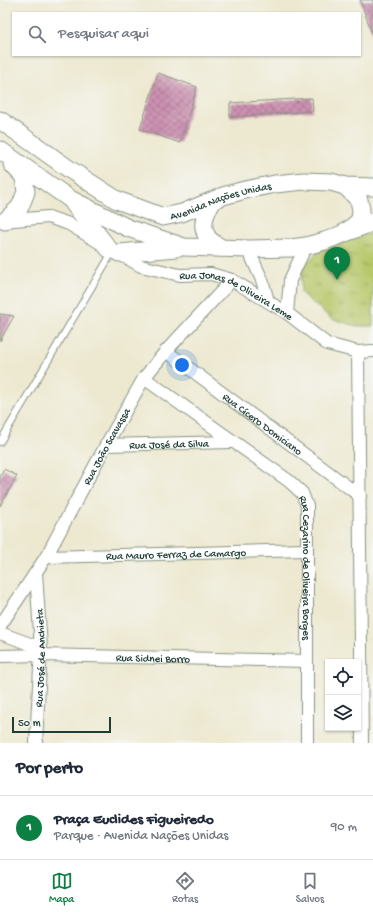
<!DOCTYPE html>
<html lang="pt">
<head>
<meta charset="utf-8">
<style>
  :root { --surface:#fff; --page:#f2f2f3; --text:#1f2937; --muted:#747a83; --line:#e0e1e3; --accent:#0b8043 }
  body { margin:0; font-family:"Gochi Hand",sans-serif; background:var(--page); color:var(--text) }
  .controls { position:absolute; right:12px; bottom:12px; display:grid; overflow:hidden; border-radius:0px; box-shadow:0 1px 3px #0004 }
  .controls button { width:36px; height:36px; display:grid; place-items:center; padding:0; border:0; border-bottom:1px solid var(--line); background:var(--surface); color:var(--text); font:20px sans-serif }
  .scale { position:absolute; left:12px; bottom:10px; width:99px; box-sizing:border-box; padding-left:4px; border:2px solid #1f3d34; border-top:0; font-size:11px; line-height:14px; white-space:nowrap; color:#1f3d34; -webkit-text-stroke:3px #f6f6f2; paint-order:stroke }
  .you { position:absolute; left:182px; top:365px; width:14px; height:14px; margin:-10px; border:3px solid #fff; border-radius:50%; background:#1a73e8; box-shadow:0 0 0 6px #1a73e833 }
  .badge { display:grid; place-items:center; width:26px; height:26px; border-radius:50%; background:var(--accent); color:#fff; font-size:13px; font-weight:700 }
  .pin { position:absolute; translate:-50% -33px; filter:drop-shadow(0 1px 2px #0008) }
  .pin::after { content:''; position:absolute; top:21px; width:14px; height:12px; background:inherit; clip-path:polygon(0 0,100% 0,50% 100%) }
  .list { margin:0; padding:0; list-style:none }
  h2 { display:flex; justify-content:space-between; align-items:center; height:52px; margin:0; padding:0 16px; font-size:17px }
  h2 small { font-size:13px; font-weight:400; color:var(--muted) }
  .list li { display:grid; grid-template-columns:26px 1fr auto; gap:12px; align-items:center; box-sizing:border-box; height:64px; padding:0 16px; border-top:1px solid var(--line) }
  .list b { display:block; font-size:15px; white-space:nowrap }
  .list p { margin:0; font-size:13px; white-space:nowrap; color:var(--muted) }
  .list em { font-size:13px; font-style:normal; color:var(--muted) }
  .icon { flex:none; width:22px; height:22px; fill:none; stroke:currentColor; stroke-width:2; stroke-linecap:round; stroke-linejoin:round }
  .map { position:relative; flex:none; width:373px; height:743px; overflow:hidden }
  .search { position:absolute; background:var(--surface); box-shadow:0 1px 3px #0004; left:12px; right:12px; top:12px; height:44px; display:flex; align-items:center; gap:10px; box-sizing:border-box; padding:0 14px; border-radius:0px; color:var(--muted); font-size:15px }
  .sheet { height:116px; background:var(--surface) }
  nav { display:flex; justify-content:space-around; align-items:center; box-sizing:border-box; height:56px; border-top:1px solid var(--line); background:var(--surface); font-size:11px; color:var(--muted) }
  nav a { display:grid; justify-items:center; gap:2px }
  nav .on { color:var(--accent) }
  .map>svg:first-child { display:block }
  .grass { fill:url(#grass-tufts); stroke:#6b8250 }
  .building { fill:url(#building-cross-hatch) }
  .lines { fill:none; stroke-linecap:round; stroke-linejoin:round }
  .service-casing { stroke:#869382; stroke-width:8 }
  .minor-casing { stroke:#869382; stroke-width:14 }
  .secondary-casing { stroke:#869382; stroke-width:19 }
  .service { stroke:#fff; stroke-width:6 }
  .minor { stroke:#fff; stroke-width:12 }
  .secondary { stroke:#fff; stroke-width:17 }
  .labels { text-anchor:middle; stroke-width:3; stroke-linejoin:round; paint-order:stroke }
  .street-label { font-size:11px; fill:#1f3d34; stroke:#f6f6f2 }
</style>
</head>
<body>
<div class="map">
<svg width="373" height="743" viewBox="0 0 373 743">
  <defs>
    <pattern id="grass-tufts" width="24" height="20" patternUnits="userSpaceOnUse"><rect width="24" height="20" fill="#b7c86b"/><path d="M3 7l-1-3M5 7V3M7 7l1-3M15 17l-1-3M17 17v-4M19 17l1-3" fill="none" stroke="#94a459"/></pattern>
    <pattern id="building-cross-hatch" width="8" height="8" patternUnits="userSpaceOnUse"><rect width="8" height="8" fill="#cc91b1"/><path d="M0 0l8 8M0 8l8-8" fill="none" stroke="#a57891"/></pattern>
  </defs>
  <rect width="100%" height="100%" fill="#f6f6f2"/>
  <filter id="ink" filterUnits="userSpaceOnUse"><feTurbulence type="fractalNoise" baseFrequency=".025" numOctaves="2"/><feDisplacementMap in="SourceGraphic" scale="8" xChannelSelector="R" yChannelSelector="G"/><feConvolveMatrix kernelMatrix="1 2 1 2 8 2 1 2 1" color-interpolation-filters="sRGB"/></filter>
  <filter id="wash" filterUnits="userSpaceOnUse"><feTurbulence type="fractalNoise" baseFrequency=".012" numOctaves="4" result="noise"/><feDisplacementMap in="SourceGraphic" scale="16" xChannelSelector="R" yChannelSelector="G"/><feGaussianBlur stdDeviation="0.9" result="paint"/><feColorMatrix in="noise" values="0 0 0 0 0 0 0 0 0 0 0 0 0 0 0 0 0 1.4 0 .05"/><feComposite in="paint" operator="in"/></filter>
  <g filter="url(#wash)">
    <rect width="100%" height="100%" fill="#ede9d1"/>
    <path class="grass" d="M 373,232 L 373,326 L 357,326 L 332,319 L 301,293 L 302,267 L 319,251 Z"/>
    <g id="blocks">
      <g class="building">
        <path d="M 360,0 L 373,0 L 373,33 L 372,33 Z"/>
        <path d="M 158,73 L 197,87 L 180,143 L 140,129 Z"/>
        <path d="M 312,98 L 313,111 L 230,117 L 230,103 Z"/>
        <path d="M 0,314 L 14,316 L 0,341 Z"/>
        <path d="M 4,469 L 17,476 L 0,506 L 0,477 Z"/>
      </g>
    </g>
  </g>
  <g filter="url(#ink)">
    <use href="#blocks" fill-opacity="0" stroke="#869382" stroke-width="1"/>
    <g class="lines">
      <defs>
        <path id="service" d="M 0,442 L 113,251"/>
        <g id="minor">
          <path d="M 3,221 L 48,217 L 69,224 L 102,244"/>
          <path d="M 248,249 L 262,280 L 268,301"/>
          <path id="s1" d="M 118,253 L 141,266 L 180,275 L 211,274 L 232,280 L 287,313 L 327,344 L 358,352 L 373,351"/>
          <path d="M 287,313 L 290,280 L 306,246"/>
          <path id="s2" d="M 166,351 L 360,496"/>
          <path d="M 358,352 L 362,743"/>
          <path id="s3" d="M 144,378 L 289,481 L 302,493 L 307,506 L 307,743"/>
          <path id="s4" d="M 106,445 L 232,442"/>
          <path id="s5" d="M 46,557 L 306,550"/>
          <path id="s6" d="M 0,626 L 46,557 L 106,445 L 144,378 L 166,351 L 232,280"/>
          <path d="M 0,633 L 41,648"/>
          <path id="s7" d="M 0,656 L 40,655 L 307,661"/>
          <path id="s8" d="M 36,743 L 41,648 L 36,573"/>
        </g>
        <g id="secondary">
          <path id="s9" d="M 0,120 L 69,169 L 117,200 L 163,217 L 182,213 L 223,196 L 245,190 L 275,184 L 304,181 L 331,182 L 345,186 L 373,187"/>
          <path d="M 0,150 L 70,199 L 128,228 L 184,247 L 248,249 L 291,248 L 306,246 L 325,241 L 373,222"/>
          <path d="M 345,186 L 359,200 L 361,210 L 360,220 L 349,230 L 346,231"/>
          <path d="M 213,201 C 206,212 199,225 208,238 C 211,242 217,245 221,248"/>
          <path d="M 73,203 L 109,249"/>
          <path d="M 5,221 L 20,207 L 26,192 L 24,177 L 12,164"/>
          <path d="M 119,253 L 176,248"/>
        </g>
      </defs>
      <use href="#service" class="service-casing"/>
      <use href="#minor" class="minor-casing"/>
      <use href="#secondary" class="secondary-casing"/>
      <use href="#service" class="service"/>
      <use href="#minor" class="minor"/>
      <use href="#secondary" class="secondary"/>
    </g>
  </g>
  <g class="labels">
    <g class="street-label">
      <text dy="4" stroke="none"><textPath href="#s9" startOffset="251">Avenida Nações Unidas</textPath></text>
      <text dy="4" stroke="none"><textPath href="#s1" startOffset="128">Rua Jonas de Oliveira Leme</textPath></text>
      <text dy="4" stroke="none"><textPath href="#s2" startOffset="121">Rua Cícero Domiciano</textPath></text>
      <text dy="4" stroke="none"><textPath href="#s4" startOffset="63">Rua José da Silva</textPath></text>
      <text dy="4" stroke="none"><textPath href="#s6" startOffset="209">Rua João Scavassa</textPath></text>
      <text dy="4" stroke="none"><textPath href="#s5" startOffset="130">Rua Mauro Ferraz de Camargo</textPath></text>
      <text dy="4" stroke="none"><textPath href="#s3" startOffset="271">Rua Cezarino de Oliveira Borges</textPath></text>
      <text dy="4" stroke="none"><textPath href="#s8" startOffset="85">Rua José de Anchieta</textPath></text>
      <text dy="4" stroke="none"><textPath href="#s7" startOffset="153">Rua Sidnei Borro</textPath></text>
    </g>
  </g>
</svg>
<div class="controls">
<button><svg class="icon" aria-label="locate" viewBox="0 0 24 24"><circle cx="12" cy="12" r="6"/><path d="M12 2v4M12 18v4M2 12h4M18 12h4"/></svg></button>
<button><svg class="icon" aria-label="layers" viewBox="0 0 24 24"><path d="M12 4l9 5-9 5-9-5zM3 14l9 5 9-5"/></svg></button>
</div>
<div class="scale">50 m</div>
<div class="you"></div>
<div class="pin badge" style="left:337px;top:280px">1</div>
<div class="search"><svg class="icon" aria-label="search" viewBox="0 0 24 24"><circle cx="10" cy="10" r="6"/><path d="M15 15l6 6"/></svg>Pesquisar aqui</div>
</div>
<section class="sheet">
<h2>Por perto<small></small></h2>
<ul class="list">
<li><span class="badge">1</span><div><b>Praça Euclides Figueiredo</b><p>Parque · Avenida Nações Unidas</p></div><em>90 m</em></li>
</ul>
</section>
<nav>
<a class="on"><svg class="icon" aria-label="map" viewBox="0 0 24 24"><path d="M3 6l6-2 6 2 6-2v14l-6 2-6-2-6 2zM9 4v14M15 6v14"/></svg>Mapa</a>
<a><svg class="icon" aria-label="directions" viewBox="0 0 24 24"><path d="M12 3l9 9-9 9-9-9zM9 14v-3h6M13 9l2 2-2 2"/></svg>Rotas</a>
<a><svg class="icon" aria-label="saved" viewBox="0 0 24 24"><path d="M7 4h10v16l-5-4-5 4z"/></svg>Salvos</a>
</nav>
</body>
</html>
